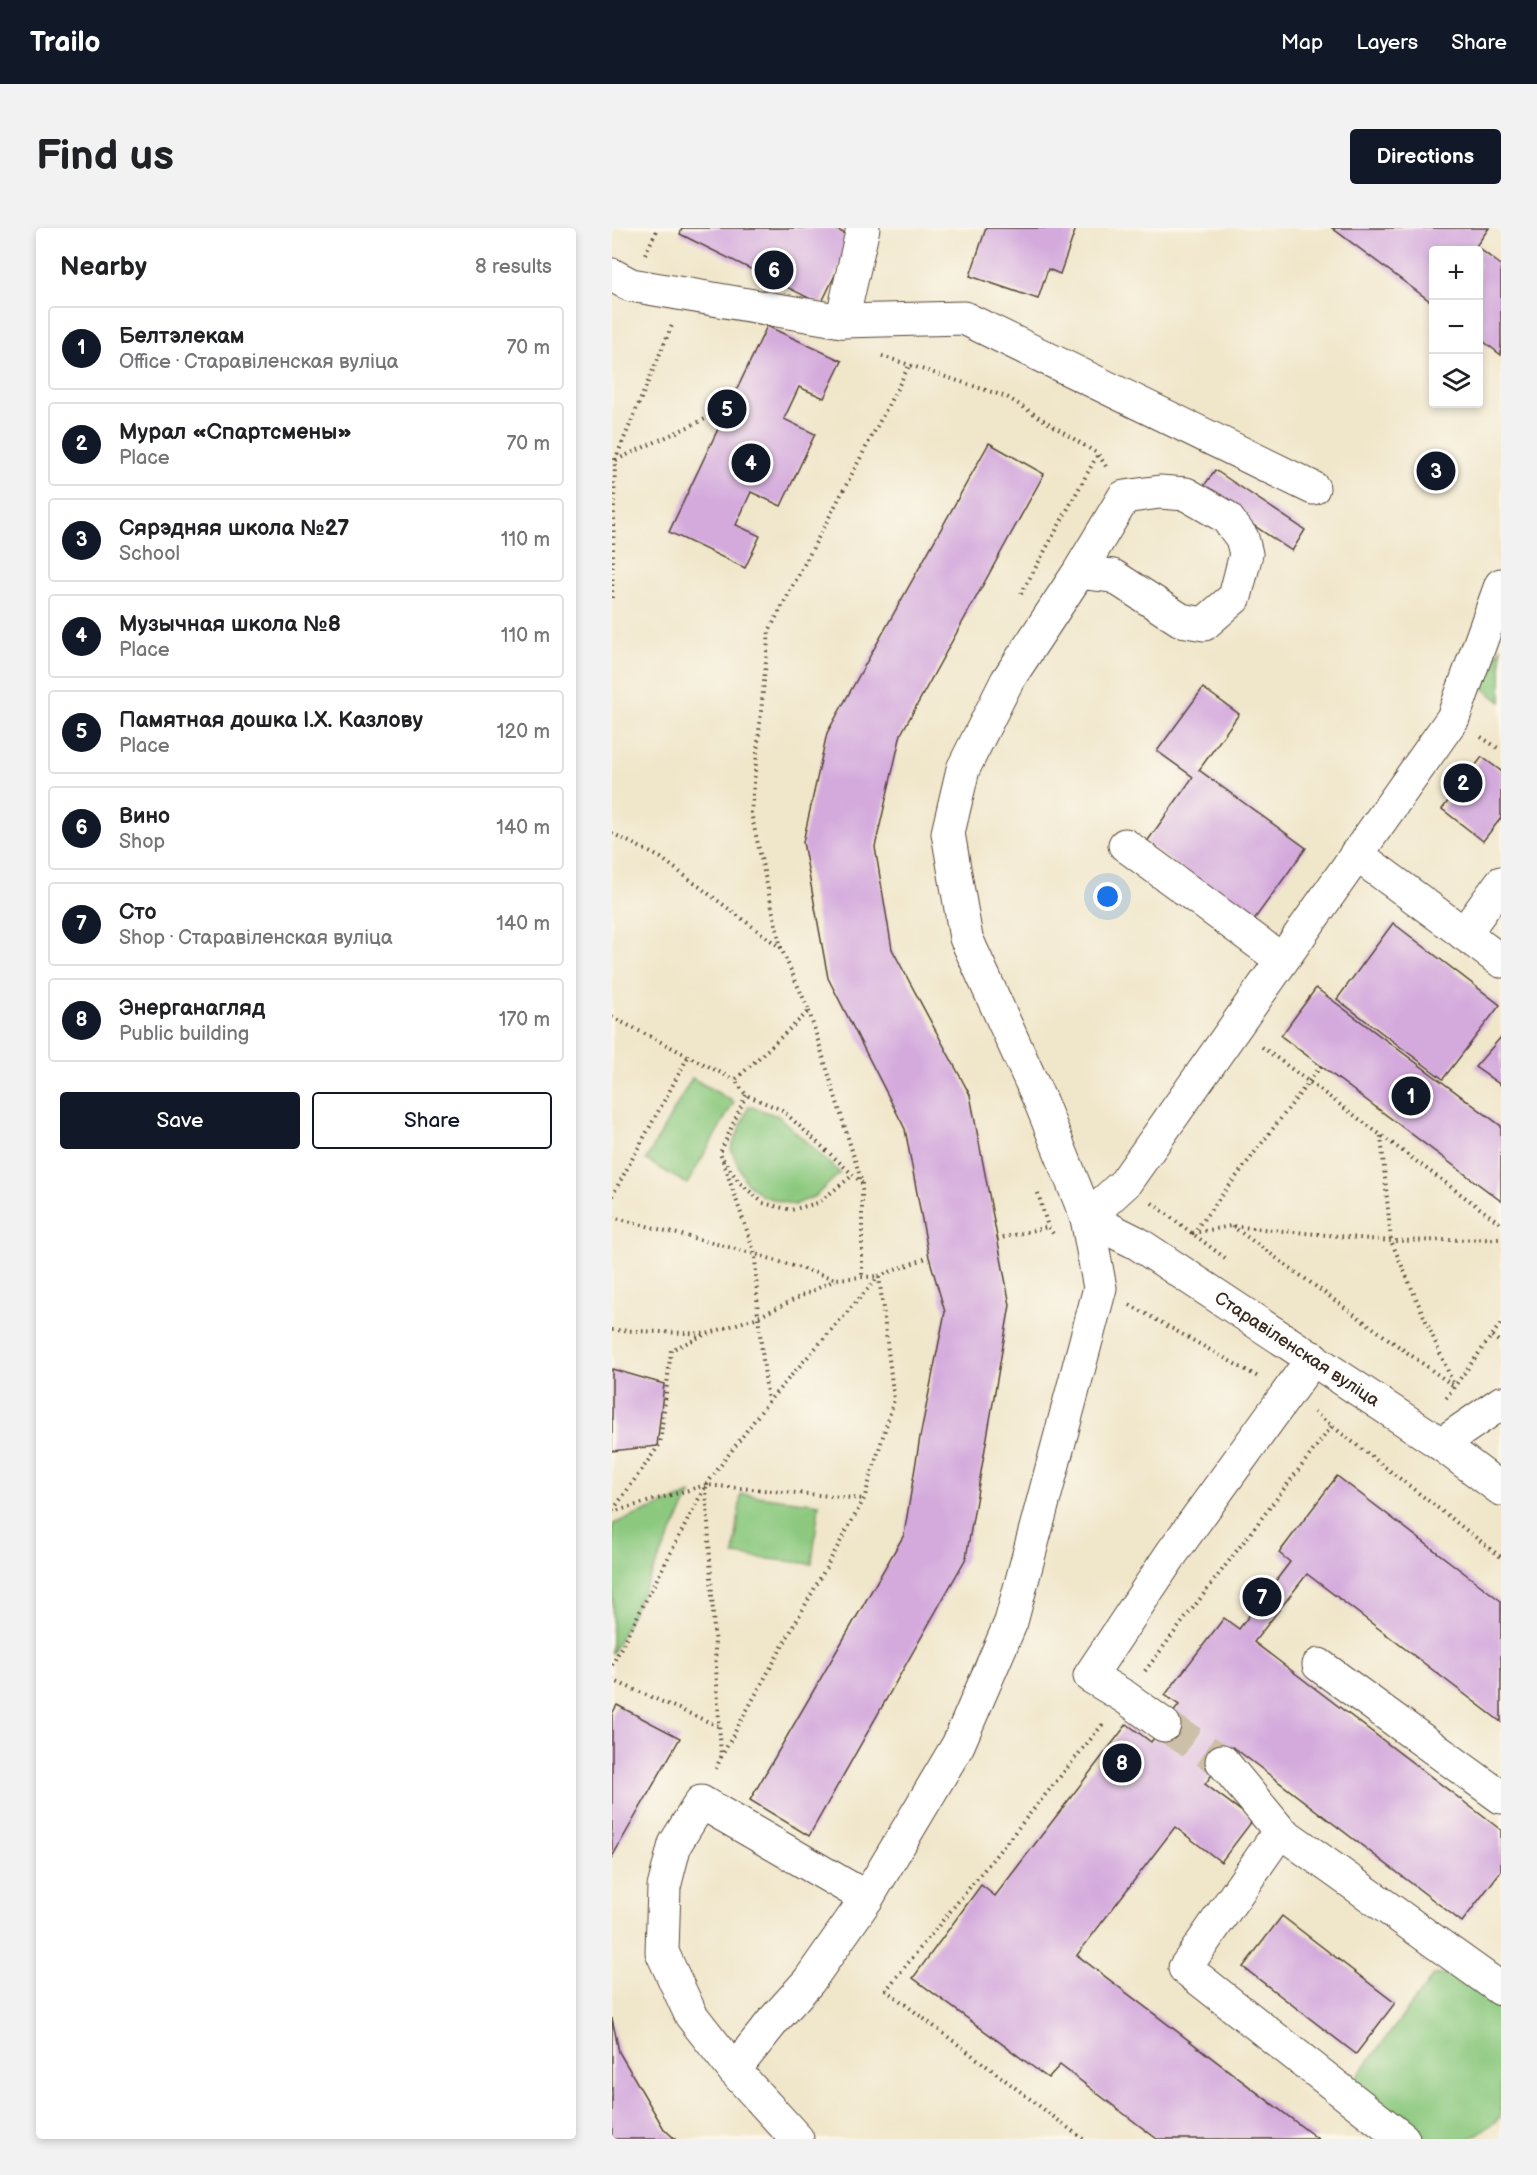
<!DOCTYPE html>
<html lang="en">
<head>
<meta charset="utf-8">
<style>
  :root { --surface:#fff; --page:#f2f2f2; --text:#202124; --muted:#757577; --line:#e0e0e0; --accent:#111827 }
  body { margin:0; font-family:"Balsamiq Sans",sans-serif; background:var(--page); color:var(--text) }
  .controls { position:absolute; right:18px; top:18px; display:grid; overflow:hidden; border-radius:6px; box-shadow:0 3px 9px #0003 }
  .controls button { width:54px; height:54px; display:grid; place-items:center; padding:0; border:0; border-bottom:2px solid var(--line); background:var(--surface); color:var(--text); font:30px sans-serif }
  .you { position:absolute; left:496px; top:669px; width:21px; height:21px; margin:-15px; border:4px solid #fff; border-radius:50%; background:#1a73e8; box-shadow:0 0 0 9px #1a73e833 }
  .badge { display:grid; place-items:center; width:39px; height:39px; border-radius:50%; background:var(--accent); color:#fff; font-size:20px; font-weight:700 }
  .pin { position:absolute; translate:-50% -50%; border:3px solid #fff; box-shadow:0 2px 6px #0006 }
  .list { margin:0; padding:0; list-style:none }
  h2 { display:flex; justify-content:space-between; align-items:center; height:78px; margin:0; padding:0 24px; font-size:26px }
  h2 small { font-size:20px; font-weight:400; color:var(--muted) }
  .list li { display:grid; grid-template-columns:39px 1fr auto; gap:18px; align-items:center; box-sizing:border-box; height:84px; margin:0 12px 12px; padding:0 12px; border:2px solid var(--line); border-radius:6px }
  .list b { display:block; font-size:22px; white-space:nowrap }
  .list p { margin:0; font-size:20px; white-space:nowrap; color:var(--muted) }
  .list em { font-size:20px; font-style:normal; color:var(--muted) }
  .actions { display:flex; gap:12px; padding:18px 24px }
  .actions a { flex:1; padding:14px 0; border:2px solid var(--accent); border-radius:6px; text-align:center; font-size:21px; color:var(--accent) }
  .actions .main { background:var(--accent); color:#fff }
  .icon { flex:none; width:33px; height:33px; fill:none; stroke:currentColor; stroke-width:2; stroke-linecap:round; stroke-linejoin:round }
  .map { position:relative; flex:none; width:889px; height:1911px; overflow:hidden; border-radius:6px }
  header { display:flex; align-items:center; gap:36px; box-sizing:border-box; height:84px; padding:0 30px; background:var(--accent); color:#fff }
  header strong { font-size:28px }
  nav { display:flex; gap:33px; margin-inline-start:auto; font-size:21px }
  .intro { display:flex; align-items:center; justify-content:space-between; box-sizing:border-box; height:144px; padding:0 36px }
  h1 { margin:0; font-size:42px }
  .button { padding:15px 27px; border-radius:6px; background:var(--accent); color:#fff; font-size:21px; font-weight:700 }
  main { display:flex; gap:36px; padding:0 36px }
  aside { flex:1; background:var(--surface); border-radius:6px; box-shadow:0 3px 9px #0003 }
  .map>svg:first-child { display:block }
  .green { fill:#8cc97f; stroke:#647a4e; stroke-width:1.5 }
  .building { fill:#d4aadd }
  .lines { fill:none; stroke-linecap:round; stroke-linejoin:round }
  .minor-tunnel { stroke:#ccc0a8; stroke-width:33; stroke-dasharray:33 16; stroke-linecap:butt }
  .minor-casing { stroke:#564638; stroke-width:35 }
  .path { stroke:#564638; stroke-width:4; stroke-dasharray:1.5 4.5; stroke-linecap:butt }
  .minor { stroke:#fff; stroke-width:33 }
  .labels { text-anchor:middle; stroke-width:4.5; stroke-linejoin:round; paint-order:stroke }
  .street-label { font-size:18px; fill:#3b2a1e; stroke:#fbf7ec }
</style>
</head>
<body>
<header>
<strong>Trailo</strong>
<nav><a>Map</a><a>Layers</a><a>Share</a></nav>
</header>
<div class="intro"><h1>Find us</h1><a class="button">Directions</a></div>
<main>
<aside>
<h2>Nearby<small>8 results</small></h2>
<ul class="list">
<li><span class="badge">1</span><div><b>Белтэлекам</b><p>Office · Старавіленская вуліца</p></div><em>70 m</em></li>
<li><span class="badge">2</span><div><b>Мурал «Спартсмены»</b><p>Place</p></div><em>70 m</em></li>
<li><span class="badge">3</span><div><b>Сярэдняя школа №27</b><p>School</p></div><em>110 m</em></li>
<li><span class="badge">4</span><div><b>Музычная школа №8</b><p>Place</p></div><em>110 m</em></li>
<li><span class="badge">5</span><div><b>Памятная дошка І.Х. Казлову</b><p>Place</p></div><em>120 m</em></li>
<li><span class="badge">6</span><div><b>Вино</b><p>Shop</p></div><em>140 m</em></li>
<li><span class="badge">7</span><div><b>Сто</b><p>Shop · Старавіленская вуліца</p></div><em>140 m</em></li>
<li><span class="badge">8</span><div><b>Энерганагляд</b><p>Public building</p></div><em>170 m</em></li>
</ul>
<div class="actions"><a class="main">Save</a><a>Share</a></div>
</aside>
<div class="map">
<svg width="889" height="1911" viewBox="0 0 889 1911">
  <rect width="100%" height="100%" fill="#fbf7ec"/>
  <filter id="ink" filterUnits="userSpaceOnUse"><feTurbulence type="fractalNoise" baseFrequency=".0167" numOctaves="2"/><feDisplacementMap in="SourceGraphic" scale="12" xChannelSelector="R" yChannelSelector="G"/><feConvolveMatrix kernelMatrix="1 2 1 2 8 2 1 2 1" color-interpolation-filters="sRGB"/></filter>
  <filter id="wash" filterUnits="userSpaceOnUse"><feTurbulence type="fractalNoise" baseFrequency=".008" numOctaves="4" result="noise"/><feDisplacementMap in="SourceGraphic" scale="24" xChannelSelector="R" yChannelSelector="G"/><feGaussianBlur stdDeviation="1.35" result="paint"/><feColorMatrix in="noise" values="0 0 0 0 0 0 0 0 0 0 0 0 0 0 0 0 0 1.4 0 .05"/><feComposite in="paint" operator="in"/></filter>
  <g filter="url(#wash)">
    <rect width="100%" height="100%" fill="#f0e6ca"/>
    <g class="green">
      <path d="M 889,420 L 889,474 L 863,454 Z"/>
      <path d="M 80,850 L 122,874 L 75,956 L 34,932 Z"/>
      <path d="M 137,878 L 166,888 L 228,945 L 203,968 L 182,977 L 150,968 L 133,953 L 119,921 Z"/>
      <path d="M 79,1266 L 0,1426 L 1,1296 Z"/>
      <path d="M 129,1266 L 207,1276 L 200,1336 L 122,1327 Z"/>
      <path d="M 848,1745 L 889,1775 L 889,1888 L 883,1894 L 858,1911 L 811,1911 L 740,1855 L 822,1747 Z"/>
    </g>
    <g id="blocks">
      <g class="building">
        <path d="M 70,0 L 222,0 L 241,10 L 209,76 L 68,6 Z"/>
        <path d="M 374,0 L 464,0 L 448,46 L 436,41 L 426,71 L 358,48 Z"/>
        <path d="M 720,0 L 877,0 L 864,18 L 889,37 L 889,127 L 867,110 L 867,22 L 822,22 L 822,76 Z"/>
        <path d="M 155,98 L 230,133 L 212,170 L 187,159 L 172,191 L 203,206 L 169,278 L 139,264 L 124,297 L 148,308 L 133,340 L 57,304 Z"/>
        <path d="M 377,215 L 432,246 L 289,506 L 263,619 L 280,721 L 358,867 L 398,1077 L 354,1330 L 197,1608 L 138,1572 L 292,1307 L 308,1209 L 333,1084 L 317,1029 L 293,901 L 216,750 L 191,614 L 215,505 Z"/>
        <path d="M 603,242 L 693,302 L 680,323 L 589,262 Z"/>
        <path d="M 591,460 L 627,486 L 587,542 L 694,620 L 641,693 L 534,615 L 581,549 L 545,523 Z"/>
        <path d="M 870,529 L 889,543 L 889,590 L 871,613 L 830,581 Z"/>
        <path d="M 781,695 L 888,777 L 831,851 L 725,771 Z"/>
        <path d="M 704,760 L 889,898 L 889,973 L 669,808 Z"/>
        <path d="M 889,809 L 889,857 L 863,839 Z"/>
        <path d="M 0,1141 L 52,1156 L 45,1218 L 0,1223 Z"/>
        <path d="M 725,1248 L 889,1373 L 889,1494 L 695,1346 L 642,1414 L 889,1602 L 889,1643 L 850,1694 L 621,1519 L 593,1556 L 641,1592 L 609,1634 L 563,1599 L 465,1727 L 706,1911 L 545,1911 L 448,1837 L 436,1850 L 301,1750 L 369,1657 L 383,1668 L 515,1496 L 539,1514 L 567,1477 L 553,1467 L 612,1390 L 627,1401 L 678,1334 L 667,1325 Z"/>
        <path d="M 5,1477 L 68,1510 L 0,1629 L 0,1486 Z"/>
        <path d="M 670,1688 L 783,1775 L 744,1826 L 631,1739 Z"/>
        <path d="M 0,1790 L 7,1824 L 52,1901 L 63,1911 L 0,1911 Z"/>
      </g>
    </g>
  </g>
  <g filter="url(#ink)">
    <use href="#blocks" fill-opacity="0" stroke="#564638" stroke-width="1.5"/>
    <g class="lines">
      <path class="minor-tunnel" d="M 552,1497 L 610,1533"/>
      <defs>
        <g id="minor">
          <path d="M 0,47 L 19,57 L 230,93 L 352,90 L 701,260"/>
          <path d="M 230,93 L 251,0"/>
          <path d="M 513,617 L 670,732"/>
          <path d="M 744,626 L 889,733"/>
          <path d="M 852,706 L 889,655"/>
          <path d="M 475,990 L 513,955 L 841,490 L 889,357"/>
          <path id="s1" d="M 475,990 L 525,1015 L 829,1216 L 889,1261"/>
          <path d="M 829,1216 L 889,1175"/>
          <path d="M 707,1437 L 889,1569"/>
          <path d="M 552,1497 L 513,1469 L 478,1448 L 560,1325 L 701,1130"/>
          <path d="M 610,1533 L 668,1603"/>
          <path d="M 122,1842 L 79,1787 L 50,1724 L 52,1659 L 63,1616 L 89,1574 L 255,1670"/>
          <path d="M 185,1911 L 122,1842 L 162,1792 L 197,1753 L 255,1670 L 346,1517 L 399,1394 L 488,1060 L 475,990 L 429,875 L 354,710 L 336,605 L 351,541 L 395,453 L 467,344 L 512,269 L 548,264 L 574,266 L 614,289 L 630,310 L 634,326 L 623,369 L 592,396 L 569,392 L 501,348 L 467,344"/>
          <path d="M 791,1911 L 573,1740 L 668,1603 L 889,1761"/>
        </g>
      </defs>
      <use href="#minor" class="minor-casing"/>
      <g class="path">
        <path d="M 33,26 L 46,0"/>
        <path d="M 270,128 L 395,169 L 486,226 L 495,240"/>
        <path d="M 4,232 L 115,181"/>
        <path d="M 409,366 L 486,226"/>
        <path d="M 0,370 L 3,232 L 60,97"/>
        <path d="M 869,509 L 889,522"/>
        <path d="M 0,605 L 49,630 L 169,720 L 197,783 L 123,852 L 134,867 L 170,882 L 250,955"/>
        <path d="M 169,720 L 139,585 L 157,403 L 298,136"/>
        <path d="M 197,783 L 250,955 L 250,1051"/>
        <path d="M 0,789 L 123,852"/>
        <path d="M 650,819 L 889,996"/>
        <path d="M 709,838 L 581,1005 L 619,998 L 779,1013 L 889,1011"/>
        <path d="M 134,867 L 108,925 L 143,1026 L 146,1089 L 156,1174"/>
        <path d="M 769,908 L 779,1013 L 842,1157"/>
        <path d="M 111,931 L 127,954 L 151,975 L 179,982 L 206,975 L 241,947"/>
        <path d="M 426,965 L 436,999 L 443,1008"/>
        <path d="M 0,968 L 76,829"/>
        <path d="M 540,975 L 613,1030"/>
        <path d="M 0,989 L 143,1026 L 223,1051 L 267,1048 L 282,1172 L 252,1271 L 109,1529"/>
        <path d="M 620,998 L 843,1159"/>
        <path d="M 385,1011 L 436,999"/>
        <path d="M 518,1077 L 648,1150"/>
        <path d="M 0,1102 L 95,1106 L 146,1089 L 223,1052"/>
        <path d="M 880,1108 L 889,1115"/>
        <path d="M 834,1170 L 889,1095"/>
        <path d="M 702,1184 L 889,1329"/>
        <path d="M 94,1259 L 109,1529 L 103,1543"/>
        <path d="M 1,1282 L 48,1216 L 59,1122 L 94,1106"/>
        <path d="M 0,1284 L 94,1257 L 252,1271"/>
        <path d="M 0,1437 L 94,1257 L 156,1174 L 267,1048 L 317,1029"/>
        <path d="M 533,1443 L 720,1198"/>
        <path d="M 0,1452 L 106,1498"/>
        <path d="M 471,1911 L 274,1762 L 491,1496"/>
      </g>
      <use href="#minor" class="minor"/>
    </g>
  </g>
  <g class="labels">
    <g class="street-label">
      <text dy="6" stroke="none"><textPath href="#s1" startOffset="248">Старавіленская вуліца</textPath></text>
    </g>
  </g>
</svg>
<div class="controls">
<button>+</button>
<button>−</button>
<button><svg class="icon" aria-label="layers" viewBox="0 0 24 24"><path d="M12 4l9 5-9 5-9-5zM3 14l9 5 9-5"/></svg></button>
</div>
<div class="you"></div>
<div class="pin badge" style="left:799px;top:868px">1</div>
<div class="pin badge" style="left:851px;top:555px">2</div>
<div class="pin badge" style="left:824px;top:243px">3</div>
<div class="pin badge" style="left:139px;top:235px">4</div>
<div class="pin badge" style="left:115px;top:181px">5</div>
<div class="pin badge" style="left:162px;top:42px">6</div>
<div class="pin badge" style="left:650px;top:1369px">7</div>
<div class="pin badge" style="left:510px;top:1535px">8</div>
</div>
</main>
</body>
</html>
